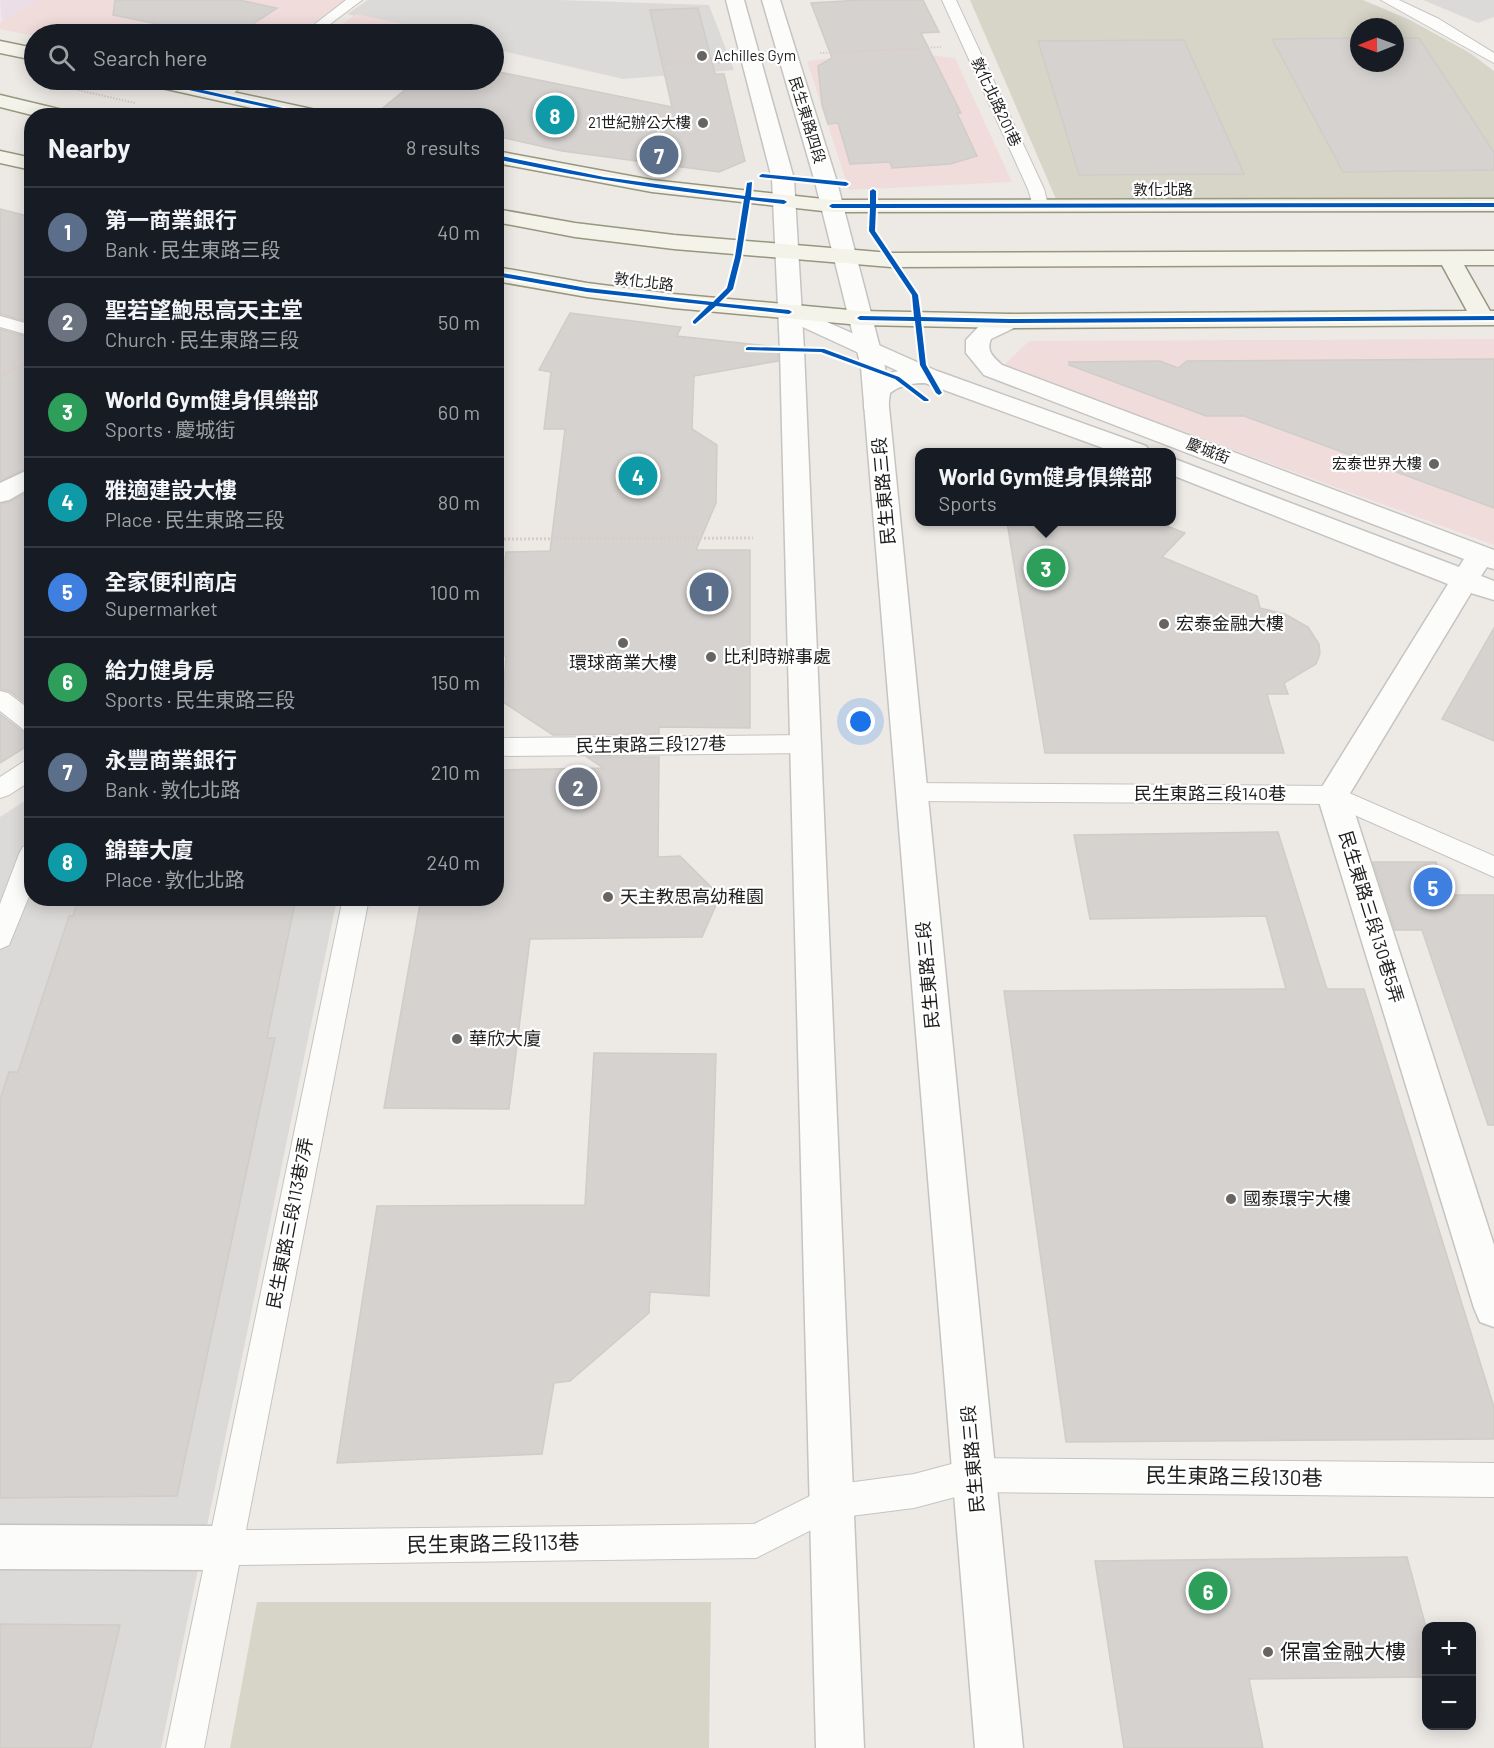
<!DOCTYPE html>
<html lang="en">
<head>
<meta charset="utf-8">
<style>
  :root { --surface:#171b24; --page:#242831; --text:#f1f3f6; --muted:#9ea1a6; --line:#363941; --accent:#b45309 }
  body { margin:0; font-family:Barlow,"Noto Sans TC",sans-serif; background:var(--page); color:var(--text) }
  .controls { position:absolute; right:18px; bottom:18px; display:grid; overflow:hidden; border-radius:12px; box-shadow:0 3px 15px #0003 }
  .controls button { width:54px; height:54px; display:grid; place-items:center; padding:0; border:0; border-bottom:2px solid var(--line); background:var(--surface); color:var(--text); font:30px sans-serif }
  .compass { position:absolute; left:1350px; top:18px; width:54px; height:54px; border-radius:50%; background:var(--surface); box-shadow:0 3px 15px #0003; rotate:269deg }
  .you { position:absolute; left:861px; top:722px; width:21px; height:21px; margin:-15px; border:4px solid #fff; border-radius:50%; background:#1a73e8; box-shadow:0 0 0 9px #1a73e833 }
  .badge { display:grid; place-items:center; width:39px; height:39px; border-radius:50%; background:var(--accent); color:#fff; font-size:20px; font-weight:700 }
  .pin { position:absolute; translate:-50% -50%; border:3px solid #fff; box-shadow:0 2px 6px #0006 }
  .popup { position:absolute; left:915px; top:448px; width:261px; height:78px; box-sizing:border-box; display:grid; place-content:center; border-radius:12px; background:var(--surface); filter:drop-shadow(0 2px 4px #0005); font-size:20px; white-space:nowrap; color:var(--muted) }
  .popup b { font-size:22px; color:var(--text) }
  .popup::after { content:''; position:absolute; left:50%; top:100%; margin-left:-12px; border:12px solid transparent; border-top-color:var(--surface) }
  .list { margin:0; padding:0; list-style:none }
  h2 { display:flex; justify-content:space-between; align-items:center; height:78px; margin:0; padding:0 24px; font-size:26px }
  h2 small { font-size:20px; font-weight:400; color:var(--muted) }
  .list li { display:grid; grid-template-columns:39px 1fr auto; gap:18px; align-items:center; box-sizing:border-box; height:90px; padding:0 24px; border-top:2px solid var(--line) }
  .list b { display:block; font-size:22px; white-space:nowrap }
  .list p { margin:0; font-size:20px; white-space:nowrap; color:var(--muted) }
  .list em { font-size:20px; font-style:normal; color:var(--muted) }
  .icon { flex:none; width:33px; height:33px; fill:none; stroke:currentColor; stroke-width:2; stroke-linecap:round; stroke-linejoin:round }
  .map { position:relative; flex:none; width:1494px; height:1748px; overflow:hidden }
  .search { position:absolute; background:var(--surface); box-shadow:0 3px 15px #0003; left:24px; top:24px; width:480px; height:66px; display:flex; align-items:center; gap:15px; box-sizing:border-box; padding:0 21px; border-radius:33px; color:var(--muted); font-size:22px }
  .panel { position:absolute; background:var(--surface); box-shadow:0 3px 15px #0003; left:24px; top:108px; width:480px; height:798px; border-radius:24px }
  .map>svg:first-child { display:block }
  .residential { fill:#dcdad8 }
  .commercial { fill:#f0dcdb }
  .industrial { fill:#ebdee7 }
  .construction { fill:#d7d5c7; fill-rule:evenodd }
  .building { fill:#d5d2cf; stroke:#d0ccc8; stroke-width:1.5 }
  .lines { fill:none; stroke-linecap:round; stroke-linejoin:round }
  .service-casing { stroke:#c5c4c2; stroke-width:2 }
  .minor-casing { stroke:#c5c4c2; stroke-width:3 }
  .tertiary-casing { stroke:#c5c4c2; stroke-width:3 }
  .secondary-casing { stroke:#97967e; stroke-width:3 }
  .path-far1 { stroke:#dbcbc9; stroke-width:2; stroke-dasharray:1.5 1.5; stroke-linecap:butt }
  .path { stroke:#dbcbc9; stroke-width:3; stroke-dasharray:2 2; stroke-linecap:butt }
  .service { fill:#fcfcfb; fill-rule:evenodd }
  .minor { fill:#fcfcfb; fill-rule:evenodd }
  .tertiary { fill:#fcfcfb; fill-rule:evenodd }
  .secondary { fill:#f4f3ea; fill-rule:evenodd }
  .cycleway-casing { stroke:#fff; stroke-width:4 }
  .cycleway { fill:#0057b8; fill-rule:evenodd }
  .poi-dot { fill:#666564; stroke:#fff; stroke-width:2 }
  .labels { text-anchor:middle; stroke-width:4.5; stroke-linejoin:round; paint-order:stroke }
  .far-poi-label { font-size:15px; fill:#1e1e1e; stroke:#fff; text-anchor:end }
  .far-street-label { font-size:15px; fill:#1e1e1e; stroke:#fff }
  .street-label { font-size:18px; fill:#1e1e1e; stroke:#fff }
  .poi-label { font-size:18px; fill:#1e1e1e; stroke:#fff; text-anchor:start }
  .near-street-label { font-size:21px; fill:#1e1e1e; stroke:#fff }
  .near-poi-label { font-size:21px; fill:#1e1e1e; stroke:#fff; text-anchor:start }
</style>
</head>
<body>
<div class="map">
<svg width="1494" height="1748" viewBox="0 0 1494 1748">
  <rect width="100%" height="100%" fill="#edeae6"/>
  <g class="residential">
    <path d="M 368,0 L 559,0 L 709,5 L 734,70 L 623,79 L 494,49 L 494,34 L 433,34 L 347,14 Z"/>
    <path d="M 1423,0 L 1494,0 L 1494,17 L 1478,23 Z"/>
    <path d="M 31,797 L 32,898 L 337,899 L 161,1748 L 0,1748 L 0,817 Z"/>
  </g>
  <g class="commercial">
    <path d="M 39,0 L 352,0 L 345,7 L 330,11 L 298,34 L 34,36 L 0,29 L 0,23 Z"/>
    <path d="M 356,14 L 451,34 L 329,34 Z"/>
    <path d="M 929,55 L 955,58 L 1012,182 L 849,190 L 807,61 L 838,57 Z"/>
    <path d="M 1494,339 L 1494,545 L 1003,366 L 1029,341 Z"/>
  </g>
  <path class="industrial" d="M 0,0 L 39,0 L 2,22 Z"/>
  <g class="construction">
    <path d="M 970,0 L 1363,0 L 1410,20 L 1470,53 L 1494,71 L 1494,198 L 1056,199 ZM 1359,27 L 1395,27 L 1395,63 L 1359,63 Z"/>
    <path d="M 257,1602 L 711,1602 L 709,1748 L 230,1748 Z"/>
  </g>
  <g class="building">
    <path d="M 115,0 L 239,0 L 277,8 L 238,34 L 206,34 L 113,15 Z"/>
    <path d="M 861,0 L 923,0 L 939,32 L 921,33 L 961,113 L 957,113 L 977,156 L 950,164 L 892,168 L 890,162 L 850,164 L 838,123 L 828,124 L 822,105 L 818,66 L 832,58 L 811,3 Z"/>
    <path d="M 698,8 L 715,74 L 724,74 L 745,161 L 719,172 L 562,151 L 496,136 L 496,116 L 373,116 L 417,80 L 494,80 L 494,71 L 672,107 L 650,10 Z"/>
    <path d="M 1359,38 L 1359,63 L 1395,63 L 1395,38 L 1419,38 L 1494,152 L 1494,170 L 1343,172 L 1272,39 Z"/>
    <path d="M 1184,40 L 1244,174 L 1079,175 L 1038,41 Z"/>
    <path d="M 0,209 L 32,217 L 32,323 L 0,314 Z"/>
    <path d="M 570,313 L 681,327 L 677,336 L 778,347 L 778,361 L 694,376 L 692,429 L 717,445 L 716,503 L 696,550 L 750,550 L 750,728 L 659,727 L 659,734 L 553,735 L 503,702 L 506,657 L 496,649 L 496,637 L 506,552 L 550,551 L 565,429 L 544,429 L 551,372 L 539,370 Z"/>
    <path d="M 0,329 L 32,338 L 32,466 L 0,481 Z"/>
    <path d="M 1494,359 L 1494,508 L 1244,416 L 1206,416 L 1069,365 L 1069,362 L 1160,361 L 1178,368 L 1187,361 Z"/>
    <path d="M 32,490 L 32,708 L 9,691 L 0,689 L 0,504 L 10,502 Z"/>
    <path d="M 1007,522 L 1157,522 L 1185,533 L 1162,557 L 1257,596 L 1260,608 L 1285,614 L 1308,627 L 1319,644 L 1320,654 L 1316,664 L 1284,683 L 1288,694 L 1267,694 L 1284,753 L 1045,753 Z"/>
    <path d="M 1494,628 L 1494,741 L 1442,719 Z"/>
    <path d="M 0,714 L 23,732 L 32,734 L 32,743 L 0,763 Z"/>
    <path d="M 587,757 L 659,757 L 658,857 L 680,856 L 720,896 L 702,937 L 530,939 L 509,1109 L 384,1108 L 421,898 L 496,898 L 496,770 L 603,768 Z"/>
    <path d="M 1278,832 L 1327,989 L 1364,989 L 1494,1407 L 1494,1439 L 1066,1442 L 1004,991 L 1286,989 L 1266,916 L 1090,919 L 1074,835 Z"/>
    <path d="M 1373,862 L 1436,862 L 1447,895 L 1494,895 L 1494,1125 L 1488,1125 L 1422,930 L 1395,930 Z"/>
    <path d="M 78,898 L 296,898 L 267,1038 L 275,1038 L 177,1496 L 0,1498 L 0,1099 L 9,1072 L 18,1072 L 69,916 L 73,916 Z"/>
    <path d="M 594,1053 L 716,1054 L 709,1296 L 650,1292 L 649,1313 L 570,1381 L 554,1383 L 542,1454 L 337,1463 L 377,1206 L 585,1205 Z"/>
    <path d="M 1407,1557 L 1426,1627 L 1426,1677 L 1249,1679 L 1263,1748 L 1124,1748 L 1095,1561 Z"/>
    <path d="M 0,1624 L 120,1625 L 91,1748 L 0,1748 Z"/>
  </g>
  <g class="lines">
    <defs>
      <g id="service">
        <path d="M 346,0 L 362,0 L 317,34 L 302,34 Z"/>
        <path d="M 942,0 L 956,0 L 1044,189 L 1048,205 L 1046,209 L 1034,209 L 1028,189 Z"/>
        <path d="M 1381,0 L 1399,0 L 1439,19 L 1494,53 L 1494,63 Z"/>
        <path d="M 235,80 L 251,80 L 228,97 L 218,97 L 215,94 Z"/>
        <path d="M 0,316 L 32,325 L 32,336 L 0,327 Z"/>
        <path d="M 0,691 L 8,693 L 32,711 L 32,732 L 24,730 L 0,711 Z"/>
        <path d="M 805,735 L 813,738 L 817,744 L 813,750 L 805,753 L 496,756 L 496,738 Z"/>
        <path d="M 32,759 L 32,780 L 9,795 L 0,798 L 0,777 L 23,762 Z"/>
        <path d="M 911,783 L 1333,786 L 1494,856 L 1494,877 L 1330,804 L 911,801 L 902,798 L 899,792 L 902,786 Z"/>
        <path d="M 32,844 L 32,889 L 9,945 L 0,949 L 0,904 L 19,854 L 23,847 Z"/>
        <path d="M 343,898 L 369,898 L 246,1530 L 754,1524 L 832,1485 L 914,1474 L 974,1458 L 1494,1463 L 1494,1497 L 974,1492 L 914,1508 L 835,1518 L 756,1558 L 239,1565 L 204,1748 L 166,1748 Z"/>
      </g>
      <g id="minor">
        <path d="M 789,305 L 937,371 L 1146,446 L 1150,452 L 1114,452 L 925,383 C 911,383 901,385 890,393 L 888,408 L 885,413 L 876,415 L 867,413 L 864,408 C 866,383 873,377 898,371 L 781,317 L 777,312 L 781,307 Z"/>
        <path d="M 1010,314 L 1018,316 L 1022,321 L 1018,326 L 991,339 C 986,351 993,357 1002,365 L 1494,550 L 1494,569 L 1487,567 L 1481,576 L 1494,581 L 1494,600 L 1471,593 L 1349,795 L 1494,1245 L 1494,1327 L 1480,1322 L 1474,1308 L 1317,795 L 1448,584 L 1172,475 L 1172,458 L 1459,567 L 1464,559 L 984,375 L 966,353 L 966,340 L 981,324 Z"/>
        <path d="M 32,468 L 32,487 L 9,500 L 0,502 L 0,483 Z"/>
        <path d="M 0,1525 L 224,1526 L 240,1532 L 246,1548 L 240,1564 L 224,1570 L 0,1569 Z"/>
      </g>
      <g id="tertiary">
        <path d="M 726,0 L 744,0 L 794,179 L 804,350 L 864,1748 L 816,1748 L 780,350 L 772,179 Z"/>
        <path d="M 762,0 L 780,0 L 837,182 L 885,367 L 1023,1748 L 975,1748 L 861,367 L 815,182 Z"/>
      </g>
      <g id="secondary">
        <path d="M 0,41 L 34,48 L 34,60 L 0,53 Z"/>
        <path d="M 143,80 L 177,80 L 316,110 L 323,112 L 326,116 L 287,116 L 153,86 L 146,84 Z"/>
        <path d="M 0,95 L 71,112 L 74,116 L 36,116 L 0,107 Z"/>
        <path d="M 0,151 L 32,158 L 32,170 L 0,163 Z"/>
        <path d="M 496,151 L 652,180 L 832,200 L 1494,199 L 1494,211 L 832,212 L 652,192 L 496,163 Z"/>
        <path d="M 496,209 L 575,223 L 674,235 L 891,253 L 1494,251 L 1494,265 L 1464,265 L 1490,311 L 1494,311 L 1494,325 L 1010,328 L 860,325 L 673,308 L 587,297 L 496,281 L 496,267 L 587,283 L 673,294 L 860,311 L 1010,314 L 1467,311 L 1442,265 L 891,267 L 674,249 L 575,237 L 496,222 Z"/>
      </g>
    </defs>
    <use href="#service" class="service-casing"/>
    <use href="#minor" class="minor-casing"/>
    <use href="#tertiary" class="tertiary-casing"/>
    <use href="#secondary" class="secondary-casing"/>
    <g class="path-far1">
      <path d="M 820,53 L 941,47"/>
      <path d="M 661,64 L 720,63"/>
      <path d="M 78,90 L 135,103"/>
    </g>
    <g class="path">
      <path d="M 0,376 L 32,360"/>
      <path d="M 496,539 L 753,538"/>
    </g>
    <use href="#service" class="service"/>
    <use href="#minor" class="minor"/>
    <use href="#tertiary" class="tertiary"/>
    <use href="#secondary" class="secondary"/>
    <defs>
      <g id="cycleway">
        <path d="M 151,80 L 158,80 L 318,116 L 306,116 L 153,82 Z"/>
        <path d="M 496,155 L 604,177 L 745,196 L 747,183 L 752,182 L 751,197 L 784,200 L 787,202 L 784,204 L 750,200 L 741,257 L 733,289 L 719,303 L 789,310 L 792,312 L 789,314 L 716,306 L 695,324 L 693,323 L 693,321 L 709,305 L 587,292 L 496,276 L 496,272 L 587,288 L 713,302 L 727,288 L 735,257 L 744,199 C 661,190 579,177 496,159 Z"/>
        <path d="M 762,174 L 846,182 L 849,184 L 846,186 L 760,177 L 759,176 Z"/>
        <path d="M 873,189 L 876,191 L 876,204 L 1494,203 L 1494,207 L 876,208 L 875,231 L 918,295 L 921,317 L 1010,319 L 1494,316 L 1494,320 L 1010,323 L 921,321 L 926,365 L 942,393 L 939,395 L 936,393 L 920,365 L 915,321 L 860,320 L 857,318 L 860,316 L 914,317 L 912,295 L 869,231 L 870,208 L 832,208 L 829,206 L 832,204 L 870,204 L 870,191 Z"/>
        <path d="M 748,347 L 824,349 L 899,377 L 929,400 L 928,401 L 924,401 L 895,379 L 821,352 L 746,350 L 746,348 Z"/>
      </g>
    </defs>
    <use href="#cycleway" class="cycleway-casing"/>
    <use href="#cycleway" class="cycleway"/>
  </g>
  <g class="poi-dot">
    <circle cx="702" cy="56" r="6"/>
    <circle cx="703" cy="123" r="6"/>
    <circle cx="1434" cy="464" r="6"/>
    <circle cx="1164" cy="624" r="6"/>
    <circle cx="623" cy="643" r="6"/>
    <circle cx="711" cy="657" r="6"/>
    <circle cx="608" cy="897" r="6"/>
    <circle cx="457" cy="1039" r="6"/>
    <circle cx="1231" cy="1199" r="6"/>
    <circle cx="1268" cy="1652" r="6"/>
  </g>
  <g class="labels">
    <g class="far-poi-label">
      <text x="714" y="61" text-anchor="start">Achilles Gym</text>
      <text x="691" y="128">21世紀辦公大樓</text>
      <text x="1422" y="469">宏泰世界大樓</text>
    </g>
    <g class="far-street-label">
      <text transform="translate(996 102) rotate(65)" y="5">敦化北路201巷</text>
      <text transform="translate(807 120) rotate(73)" y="5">民生東路四段</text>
      <text x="1163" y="195">敦化北路</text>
      <text transform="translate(644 282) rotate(7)" y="5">敦化北路</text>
      <text transform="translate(1208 451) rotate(21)" y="5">慶城街</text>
    </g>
    <g class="street-label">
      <text transform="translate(884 491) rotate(-95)" y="6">民生東路三段</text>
      <text transform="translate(651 745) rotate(-1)" y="6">民生東路三段127巷</text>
      <text x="1210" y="800">民生東路三段140巷</text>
      <text transform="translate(1371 917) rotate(73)" y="6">民生東路三段130巷5弄</text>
      <text transform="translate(928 975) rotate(-95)" y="6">民生東路三段</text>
      <text transform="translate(290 1223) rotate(-79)" y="6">民生東路三段113巷7弄</text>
      <text transform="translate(973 1459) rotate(-95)" y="6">民生東路三段</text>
    </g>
    <g class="poi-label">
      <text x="1176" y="630">宏泰金融大樓</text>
      <text x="723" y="663">比利時辦事處</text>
      <text x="623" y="669" text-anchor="middle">環球商業大樓</text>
      <text x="620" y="903">天主教思高幼稚園</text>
      <text x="469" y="1045">華欣大廈</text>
      <text x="1243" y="1205">國泰環宇大樓</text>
    </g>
    <g class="near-street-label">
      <text transform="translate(1234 1477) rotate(1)" y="7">民生東路三段130巷</text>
      <text transform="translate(493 1544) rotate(-1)" y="7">民生東路三段113巷</text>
    </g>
    <g class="near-poi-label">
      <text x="1280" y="1659">保富金融大樓</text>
    </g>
  </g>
</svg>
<div class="controls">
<button>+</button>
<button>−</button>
</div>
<svg class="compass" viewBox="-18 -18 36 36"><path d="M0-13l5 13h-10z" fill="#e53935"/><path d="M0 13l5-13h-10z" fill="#9ea1a6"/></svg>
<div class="you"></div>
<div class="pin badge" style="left:709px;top:592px;background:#5c6f8a">1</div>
<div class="pin badge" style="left:578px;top:787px;background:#6b7280">2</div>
<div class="pin badge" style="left:1046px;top:568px;background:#2e9e5b">3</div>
<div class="popup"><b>World Gym健身俱樂部</b>Sports</div>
<div class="pin badge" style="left:638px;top:476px;background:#0f9aa8">4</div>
<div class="pin badge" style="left:1433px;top:887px;background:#3f7fe0">5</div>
<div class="pin badge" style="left:1208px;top:1591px;background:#2e9e5b">6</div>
<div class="pin badge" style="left:659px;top:155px;background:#5c6f8a">7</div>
<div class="pin badge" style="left:555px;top:115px;background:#0f9aa8">8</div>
<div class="search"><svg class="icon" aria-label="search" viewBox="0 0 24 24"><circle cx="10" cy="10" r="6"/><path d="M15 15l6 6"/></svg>Search here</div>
<section class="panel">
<h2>Nearby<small>8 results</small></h2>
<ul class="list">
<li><span class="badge" style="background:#5c6f8a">1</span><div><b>第一商業銀行</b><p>Bank · 民生東路三段</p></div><em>40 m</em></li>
<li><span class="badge" style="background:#6b7280">2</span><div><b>聖若望鮑思高天主堂</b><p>Church · 民生東路三段</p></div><em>50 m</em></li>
<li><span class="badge" style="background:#2e9e5b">3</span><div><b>World Gym健身俱樂部</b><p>Sports · 慶城街</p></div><em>60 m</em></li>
<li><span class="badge" style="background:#0f9aa8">4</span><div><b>雅適建設大樓</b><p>Place · 民生東路三段</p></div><em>80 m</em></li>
<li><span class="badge" style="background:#3f7fe0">5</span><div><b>全家便利商店</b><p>Supermarket</p></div><em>100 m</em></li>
<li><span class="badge" style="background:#2e9e5b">6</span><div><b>給力健身房</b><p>Sports · 民生東路三段</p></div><em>150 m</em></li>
<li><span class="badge" style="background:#5c6f8a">7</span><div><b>永豐商業銀行</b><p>Bank · 敦化北路</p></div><em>210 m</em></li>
<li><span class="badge" style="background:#0f9aa8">8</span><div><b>錦華大廈</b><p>Place · 敦化北路</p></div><em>240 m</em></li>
</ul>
</section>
</div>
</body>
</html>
